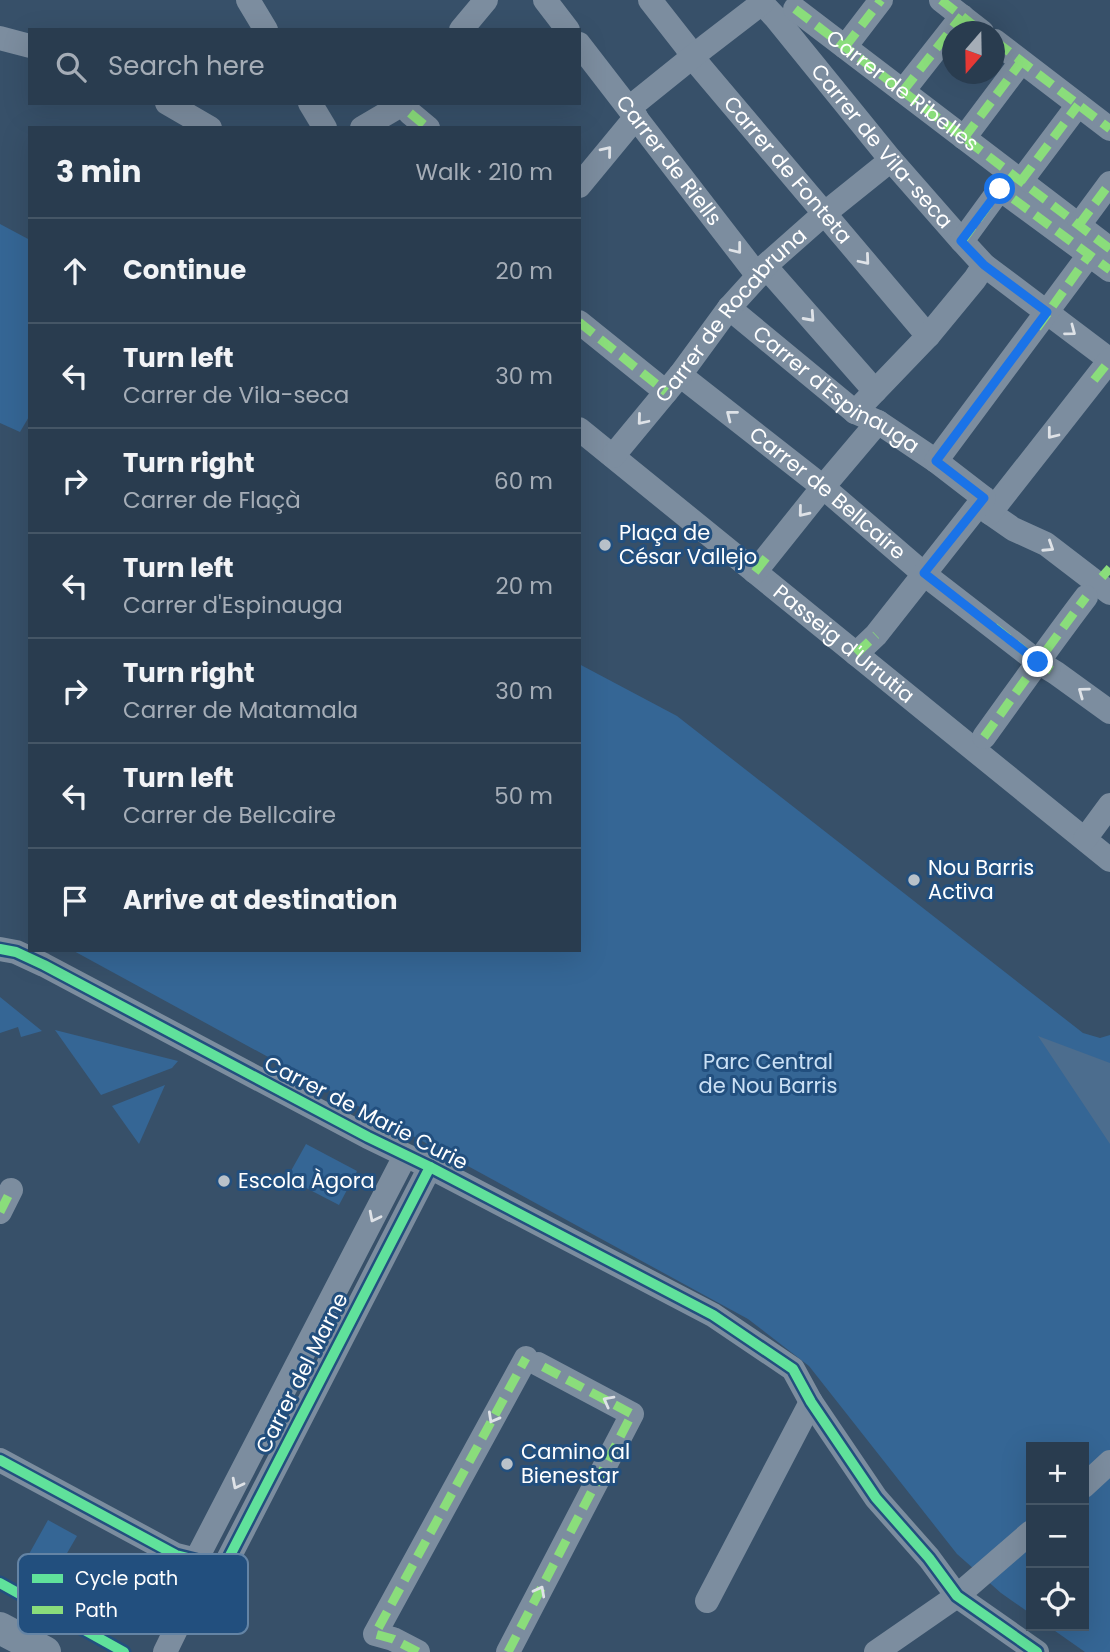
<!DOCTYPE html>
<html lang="en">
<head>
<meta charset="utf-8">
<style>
  :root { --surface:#293c4f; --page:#314356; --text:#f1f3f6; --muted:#a5adb7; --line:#455666 }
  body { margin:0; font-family:Poppins,sans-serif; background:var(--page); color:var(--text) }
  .controls { position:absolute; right:21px; bottom:21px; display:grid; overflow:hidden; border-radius:0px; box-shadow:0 7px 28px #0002 }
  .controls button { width:63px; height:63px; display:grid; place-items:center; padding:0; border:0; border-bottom:2px solid var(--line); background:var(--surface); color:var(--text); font:35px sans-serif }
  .compass { position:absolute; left:942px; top:21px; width:63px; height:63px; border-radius:50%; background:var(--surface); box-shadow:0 7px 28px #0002; rotate:200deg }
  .stop { position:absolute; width:21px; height:21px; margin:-16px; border:5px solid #1a73e8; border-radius:50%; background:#fff }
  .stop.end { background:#1a73e8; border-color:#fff; box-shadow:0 2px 7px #0008 }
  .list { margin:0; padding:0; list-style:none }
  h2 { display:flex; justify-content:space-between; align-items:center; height:91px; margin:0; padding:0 28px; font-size:30px }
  h2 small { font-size:23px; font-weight:400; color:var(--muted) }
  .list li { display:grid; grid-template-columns:46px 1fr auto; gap:21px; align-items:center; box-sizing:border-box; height:105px; padding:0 28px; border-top:2px solid var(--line) }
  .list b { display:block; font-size:26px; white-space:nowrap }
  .list p { margin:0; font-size:23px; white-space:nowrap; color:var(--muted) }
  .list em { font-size:23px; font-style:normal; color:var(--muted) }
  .icon { flex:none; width:38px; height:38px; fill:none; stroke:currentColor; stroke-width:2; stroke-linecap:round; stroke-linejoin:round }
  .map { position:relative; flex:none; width:1110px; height:1652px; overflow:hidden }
  .search { position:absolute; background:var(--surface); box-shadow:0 7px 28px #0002; left:28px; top:28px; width:553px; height:77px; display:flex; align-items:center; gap:18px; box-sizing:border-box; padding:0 24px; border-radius:0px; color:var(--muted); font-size:26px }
  .panel { position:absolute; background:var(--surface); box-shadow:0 7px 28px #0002; left:28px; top:126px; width:553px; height:826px; border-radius:0px }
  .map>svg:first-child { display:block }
  .green { fill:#356695 }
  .water { fill:#4c6d8e }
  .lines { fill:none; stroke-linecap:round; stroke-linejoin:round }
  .minor { stroke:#7c8d9f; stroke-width:24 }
  .major { stroke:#7a8c9e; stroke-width:32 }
  .quiet { stroke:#8add7b; stroke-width:9; stroke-dasharray:18 9; stroke-linecap:butt }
  .cycleway-casing { stroke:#224f7e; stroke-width:15 }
  .cycleway { stroke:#60e19b; stroke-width:10 }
  .oneway { stroke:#dee2e7 }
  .route { stroke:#1a73e8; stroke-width:9 }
  .poi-dot { fill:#b9c2ca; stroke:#224f7e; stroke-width:2.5 }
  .labels { text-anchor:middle; stroke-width:6; stroke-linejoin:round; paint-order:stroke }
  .street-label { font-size:21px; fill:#fff; stroke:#224f7e }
  .poi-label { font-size:21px; fill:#fff; stroke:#224f7e; text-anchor:start }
  .park-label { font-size:21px; fill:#cae0f5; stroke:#224f7e }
  .key { fill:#224f7e; stroke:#6484a5; stroke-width:2 }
  .key-label { font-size:19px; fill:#fff }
</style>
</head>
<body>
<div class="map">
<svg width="1110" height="1652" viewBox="0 0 1110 1652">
  <rect width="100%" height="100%" fill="#375069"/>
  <g class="green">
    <path d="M 0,224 L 30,240 L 30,415 L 20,432 L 0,423 Z"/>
    <path d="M 579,664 L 677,716 L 1083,1033 L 1100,1038 L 1110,1035 L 1110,1652 L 1085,1652 L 1048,1626 L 1084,1626 L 1084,1447 L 1031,1447 L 1031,1614 L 1001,1593 L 957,1554 L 809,1366 L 748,1319 L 72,950 L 579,950 Z"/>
    <path d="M 0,997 L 42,1031 L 21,1037 L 18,1027 L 0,1033 Z"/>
    <path d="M 55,1030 L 178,1061 L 172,1068 L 101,1095 Z"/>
    <path d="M 165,1085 L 139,1144 L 112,1106 Z"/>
    <path d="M 306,1144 L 357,1171 L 339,1205 L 287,1178 Z"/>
    <path d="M 48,1520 L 77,1536 L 52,1579 L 24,1563 Z"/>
  </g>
  <path class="water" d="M 1038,1036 L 1110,1063 L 1110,1144 Z"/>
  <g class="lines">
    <g class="minor">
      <path d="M 248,0 L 266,30"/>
      <path d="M 545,0 L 568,30"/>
      <path id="s1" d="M 650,0 L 686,46 L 692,57 L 928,336"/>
      <path id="s2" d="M 759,0 L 775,17 L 891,160 L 962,241 L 984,265 L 1110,360"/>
      <path d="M 941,0 L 982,32"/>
      <path id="s3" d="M 795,9 L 1110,249"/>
      <path d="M 461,30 L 486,0"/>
      <path d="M 0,38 L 30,46"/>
      <path d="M 995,41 L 1110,129"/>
      <path id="s4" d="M 579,44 L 758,276"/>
      <path d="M 845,47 L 881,0"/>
      <path d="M 903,91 L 962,16"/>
      <path d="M 167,103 L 210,128"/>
      <path d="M 310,103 L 325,128"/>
      <path d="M 629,108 L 706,46 L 762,3"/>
      <path d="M 410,113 L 428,128"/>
      <path d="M 362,128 L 396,108 L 400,103"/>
      <path d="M 964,138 L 1021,62"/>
      <path d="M 1021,181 L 1078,105"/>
      <path d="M 579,186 L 636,117"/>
      <path d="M 1079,225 L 1110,183"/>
      <path d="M 962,241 L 1000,189 L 1110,270"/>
      <path d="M 765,266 L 875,391"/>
      <path id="s5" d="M 729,308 L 855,412 L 878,422 L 936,461 L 984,498 L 990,513 L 1013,529 L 1046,544 L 1110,593"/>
      <path d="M 579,322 L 666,392"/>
      <path id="s6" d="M 680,375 L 823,487 L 924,574 L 1038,662 L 1056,673 L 1110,712"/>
      <path d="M 855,412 L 928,336 L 975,279 L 984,265"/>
      <path id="s7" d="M 579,429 L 1110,860"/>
      <path id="s8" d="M 613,456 L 680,375 L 729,308 L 758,276 L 765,266 L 825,213 L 891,160"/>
      <path d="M 936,461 L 1089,255"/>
      <path d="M 990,513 L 1110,360"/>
      <path d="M 755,572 L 823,487 L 878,422"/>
      <path d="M 856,654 L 876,635 L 984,498"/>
      <path d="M 984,737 C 1018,690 1051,643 1086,597"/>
      <path d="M 1085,839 L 1110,805"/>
      <path d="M 0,949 L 16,952 L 44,965 L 368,1137 L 430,1167 L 713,1315 L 793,1369 L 811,1402 L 876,1498 L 929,1558 L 957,1596 L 1037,1652"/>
      <path d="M 0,1212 L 11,1190"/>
      <path d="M 0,1460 L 176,1555 L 196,1560 L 221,1573 L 430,1167"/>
      <path d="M 1084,1486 L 1110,1462"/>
      <path d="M 196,1560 L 405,1156"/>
      <path d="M 707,1601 L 811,1402"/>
      <path d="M 165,1652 L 207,1566"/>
      <path d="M 418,1652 L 393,1639 L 375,1634 L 526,1358"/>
      <path d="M 508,1652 L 632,1414 L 538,1364"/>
      <path d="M 876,1652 L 957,1596 L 1031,1532"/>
    </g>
    <path class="major" d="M 0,1628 L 45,1652"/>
    <g class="quiet">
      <path d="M 941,0 L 982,32"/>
      <path d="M 795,9 L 1110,249"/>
      <path d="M 995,41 L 1110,129"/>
      <path d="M 845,47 L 881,0"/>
      <path d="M 903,91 L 962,16"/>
      <path d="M 410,113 L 428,128"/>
      <path d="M 964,138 L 1021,62"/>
      <path d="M 1021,181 L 1078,105"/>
      <path d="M 1079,225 L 1110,183"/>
      <path d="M 962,241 L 1000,189 L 1110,270"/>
      <path d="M 579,322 L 666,392"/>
      <path d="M 1037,328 L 1089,255"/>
      <path d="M 1094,380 L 1110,360"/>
      <path d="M 755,572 L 769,554"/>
      <path d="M 1102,577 L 1110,568"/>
      <path d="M 994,627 L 1038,662 L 1056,673"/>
      <path d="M 856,654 L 876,635"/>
      <path d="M 984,737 C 1018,690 1051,643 1086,597"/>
      <path d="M 0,1212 L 11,1190"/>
      <path d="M 418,1652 L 393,1639 L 375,1634 L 526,1358"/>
      <path d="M 508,1652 L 632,1414 L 538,1364"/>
    </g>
    <defs>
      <g id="cycleway">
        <path d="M 0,949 L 16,952 L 44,965 L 368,1137 L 430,1167 L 713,1315 L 793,1369 L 811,1402 L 876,1498 L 929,1558 L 957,1596 L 1037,1652"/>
        <path d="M 0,1460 L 176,1555 L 196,1560 L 221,1573 L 430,1167"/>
        <path d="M 0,1583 L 124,1652"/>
      </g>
    </defs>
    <use href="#cycleway" class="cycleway-casing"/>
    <use href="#cycleway" class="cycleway"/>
  </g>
  <defs><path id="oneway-chevron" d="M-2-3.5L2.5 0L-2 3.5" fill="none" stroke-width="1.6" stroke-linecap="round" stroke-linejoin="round" transform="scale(1.75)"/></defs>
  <g class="oneway">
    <use href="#oneway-chevron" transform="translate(607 151) rotate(-51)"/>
    <use href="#oneway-chevron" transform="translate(737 249) rotate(52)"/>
    <use href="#oneway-chevron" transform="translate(865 260) rotate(50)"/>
    <use href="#oneway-chevron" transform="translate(810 317) rotate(48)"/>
    <use href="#oneway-chevron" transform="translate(1071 331) rotate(37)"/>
    <use href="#oneway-chevron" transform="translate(731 415) rotate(-142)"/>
    <use href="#oneway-chevron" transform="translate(642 420) rotate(130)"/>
    <use href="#oneway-chevron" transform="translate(1052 434) rotate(128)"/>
    <use href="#oneway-chevron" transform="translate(803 512) rotate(129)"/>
    <use href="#oneway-chevron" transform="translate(1049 547) rotate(33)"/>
    <use href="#oneway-chevron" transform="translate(1083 692) rotate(-144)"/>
    <use href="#oneway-chevron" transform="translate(374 1217) rotate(117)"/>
    <use href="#oneway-chevron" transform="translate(608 1401) rotate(-152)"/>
    <use href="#oneway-chevron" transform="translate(493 1418) rotate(119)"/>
    <use href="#oneway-chevron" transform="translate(237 1484) rotate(117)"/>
    <use href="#oneway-chevron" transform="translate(540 1591) rotate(-62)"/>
  </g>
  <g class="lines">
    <path class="route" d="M 1000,189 L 961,241 L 984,265 L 1047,312 L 936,461 L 984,498 L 924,573 L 1038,662"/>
  </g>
  <g class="poi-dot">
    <circle cx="605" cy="545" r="7"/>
    <circle cx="914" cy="880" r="7"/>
    <circle cx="224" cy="1181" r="7"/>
    <circle cx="507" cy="1464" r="7"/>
  </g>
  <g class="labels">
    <g class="street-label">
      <text dy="7" stroke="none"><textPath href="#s3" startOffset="135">Carrer de Ribelles</textPath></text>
      <text dy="7" stroke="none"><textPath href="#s2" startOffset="191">Carrer de Vila-seca</textPath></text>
      <text dy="7" stroke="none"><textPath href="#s4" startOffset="147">Carrer de Riells</textPath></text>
      <text dy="7" stroke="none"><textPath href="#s1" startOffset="219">Carrer de Fonteta</textPath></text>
      <text dy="7" stroke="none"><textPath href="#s8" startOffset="184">Carrer de Rocabruna</textPath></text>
      <text dy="7" stroke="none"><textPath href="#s5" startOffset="135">Carrer d'Espinauga</textPath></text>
      <text dy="7" stroke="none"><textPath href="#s6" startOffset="189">Carrer de Bellcaire</textPath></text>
      <text dy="7" stroke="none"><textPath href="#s7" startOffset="341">Passeig d'Urrutia</textPath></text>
      <text transform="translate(366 1113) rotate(27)" y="7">Carrer de Marie Curie</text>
      <text transform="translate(302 1373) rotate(-63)" y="7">Carrer del Marne</text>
    </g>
    <g class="poi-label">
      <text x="619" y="540">Plaça de<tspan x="619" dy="24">César Vallejo</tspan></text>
      <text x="928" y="875">Nou Barris<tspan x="928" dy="24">Activa</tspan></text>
      <text x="238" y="1188">Escola Àgora</text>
      <text x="521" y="1459">Camino al<tspan x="521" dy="24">Bienestar</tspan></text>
    </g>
    <g class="park-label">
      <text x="768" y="1069">Parc Central<tspan x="768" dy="24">de Nou Barris</tspan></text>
    </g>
  </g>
  <rect x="18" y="1554" width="230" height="80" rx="10" class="key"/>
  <rect x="32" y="1574" width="31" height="9" fill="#60e19b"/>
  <rect x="32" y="1606" width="31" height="8" fill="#8add7b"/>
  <g class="key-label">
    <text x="75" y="1585">Cycle path</text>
    <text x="75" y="1617">Path</text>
  </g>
</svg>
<div class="controls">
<button>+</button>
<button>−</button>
<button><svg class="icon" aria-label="locate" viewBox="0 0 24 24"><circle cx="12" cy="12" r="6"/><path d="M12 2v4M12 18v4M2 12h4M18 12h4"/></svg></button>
</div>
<svg class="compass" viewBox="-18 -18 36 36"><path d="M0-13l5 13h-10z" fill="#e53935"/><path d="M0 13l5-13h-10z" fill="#a5adb7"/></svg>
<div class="stop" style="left:1000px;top:189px"></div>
<div class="stop end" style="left:1038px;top:662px"></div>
<div class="search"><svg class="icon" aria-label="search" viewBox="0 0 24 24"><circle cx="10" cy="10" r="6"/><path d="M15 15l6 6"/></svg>Search here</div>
<section class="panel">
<h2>3 min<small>Walk · 210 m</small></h2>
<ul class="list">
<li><svg class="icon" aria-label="ahead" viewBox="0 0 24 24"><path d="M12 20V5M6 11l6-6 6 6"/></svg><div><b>Continue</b></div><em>20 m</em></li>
<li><svg class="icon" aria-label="left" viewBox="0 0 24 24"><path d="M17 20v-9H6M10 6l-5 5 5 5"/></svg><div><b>Turn left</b><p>Carrer de Vila-seca</p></div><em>30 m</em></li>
<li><svg class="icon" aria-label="right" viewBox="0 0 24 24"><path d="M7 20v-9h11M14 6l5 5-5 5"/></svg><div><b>Turn right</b><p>Carrer de Flaçà</p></div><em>60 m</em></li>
<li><svg class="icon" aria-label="left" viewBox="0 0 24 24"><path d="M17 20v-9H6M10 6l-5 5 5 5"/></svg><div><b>Turn left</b><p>Carrer d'Espinauga</p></div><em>20 m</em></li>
<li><svg class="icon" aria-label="right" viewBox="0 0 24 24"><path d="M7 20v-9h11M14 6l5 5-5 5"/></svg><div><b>Turn right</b><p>Carrer de Matamala</p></div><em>30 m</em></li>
<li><svg class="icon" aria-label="left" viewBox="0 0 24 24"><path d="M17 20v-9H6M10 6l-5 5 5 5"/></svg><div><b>Turn left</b><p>Carrer de Bellcaire</p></div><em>50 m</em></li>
<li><svg class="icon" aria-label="arrive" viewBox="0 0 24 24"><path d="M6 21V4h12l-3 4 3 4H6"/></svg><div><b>Arrive at destination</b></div></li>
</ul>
</section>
</div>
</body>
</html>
